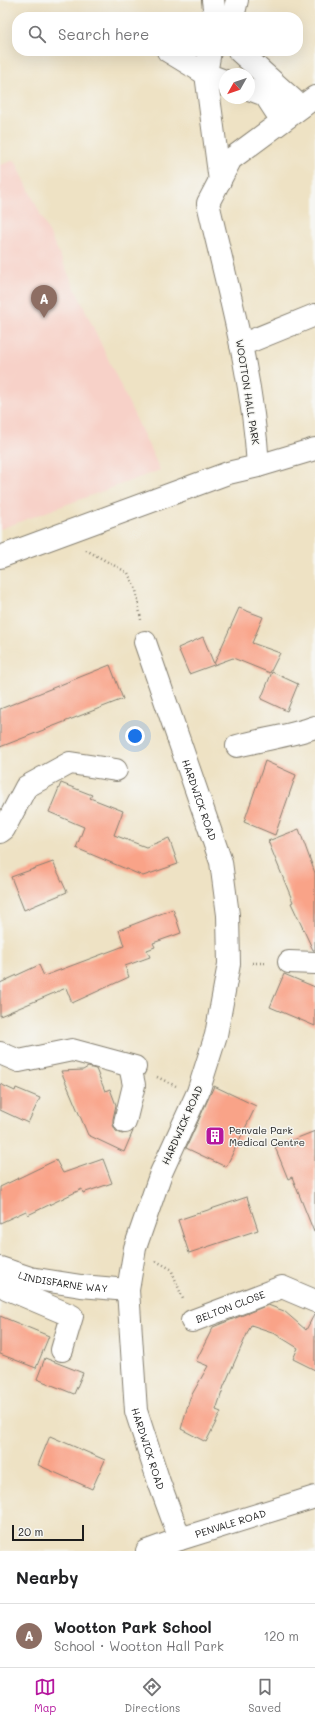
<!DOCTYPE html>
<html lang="en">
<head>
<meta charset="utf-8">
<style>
  :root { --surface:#fff; --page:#f6f6f6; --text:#202124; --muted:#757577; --line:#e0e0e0; --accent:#b5179e }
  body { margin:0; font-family:Mali,sans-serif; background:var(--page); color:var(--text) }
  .compass { position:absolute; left:219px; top:68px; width:36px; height:36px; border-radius:50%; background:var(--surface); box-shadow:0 4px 16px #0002; rotate:230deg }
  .scale { position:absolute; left:12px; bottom:10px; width:72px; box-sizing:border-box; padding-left:4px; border:2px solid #1c1c1c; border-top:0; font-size:11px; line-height:14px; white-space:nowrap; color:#1c1c1c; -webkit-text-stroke:3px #f6f6f2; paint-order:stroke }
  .you { position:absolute; left:135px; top:736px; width:14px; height:14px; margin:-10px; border:3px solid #fff; border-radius:50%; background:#1a73e8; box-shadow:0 0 0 6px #1a73e833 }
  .badge { display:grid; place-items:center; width:26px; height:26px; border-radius:50%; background:var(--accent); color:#fff; font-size:13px; font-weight:700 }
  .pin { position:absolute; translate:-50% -33px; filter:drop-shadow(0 1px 2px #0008) }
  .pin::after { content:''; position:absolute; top:21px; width:14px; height:12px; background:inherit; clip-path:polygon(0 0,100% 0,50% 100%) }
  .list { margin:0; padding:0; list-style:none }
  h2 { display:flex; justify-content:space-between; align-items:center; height:52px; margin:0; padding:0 16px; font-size:17px }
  h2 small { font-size:13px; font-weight:400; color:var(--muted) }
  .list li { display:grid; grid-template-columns:26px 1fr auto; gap:12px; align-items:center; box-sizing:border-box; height:64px; padding:0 16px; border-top:1px solid var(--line) }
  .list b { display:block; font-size:15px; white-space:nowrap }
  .list p { margin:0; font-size:13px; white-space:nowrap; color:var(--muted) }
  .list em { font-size:13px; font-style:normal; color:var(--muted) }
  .icon { flex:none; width:22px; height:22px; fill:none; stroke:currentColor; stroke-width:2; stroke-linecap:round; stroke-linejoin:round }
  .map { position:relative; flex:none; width:315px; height:1551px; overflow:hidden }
  .search { position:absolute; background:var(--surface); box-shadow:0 4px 16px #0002; left:12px; right:12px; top:12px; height:44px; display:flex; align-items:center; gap:10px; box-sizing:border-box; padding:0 14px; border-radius:16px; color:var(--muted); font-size:15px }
  .sheet { height:116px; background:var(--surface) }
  nav { display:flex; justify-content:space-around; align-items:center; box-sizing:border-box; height:56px; border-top:1px solid var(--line); background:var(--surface); font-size:11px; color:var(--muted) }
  nav a { display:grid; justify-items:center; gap:2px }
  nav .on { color:var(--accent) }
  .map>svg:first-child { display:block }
  .built { fill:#f7d1c8 }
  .building { fill:#f9a388 }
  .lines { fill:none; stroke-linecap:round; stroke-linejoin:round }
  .minor-casing { stroke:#857f70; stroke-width:24 }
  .path { stroke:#857f70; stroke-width:2.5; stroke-dasharray:1 3; stroke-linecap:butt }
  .minor { stroke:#fff; stroke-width:22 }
  .labels { text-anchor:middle; stroke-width:3; stroke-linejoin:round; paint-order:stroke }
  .street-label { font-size:10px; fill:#1c1c1c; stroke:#f6f6f2 }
  .poi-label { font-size:10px; fill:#1c1c1c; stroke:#f6f6f2; text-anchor:start }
</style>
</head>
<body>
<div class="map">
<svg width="315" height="1551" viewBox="0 0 315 1551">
  <rect width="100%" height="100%" fill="#f6f6f2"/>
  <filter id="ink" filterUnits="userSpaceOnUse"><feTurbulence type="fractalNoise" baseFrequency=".025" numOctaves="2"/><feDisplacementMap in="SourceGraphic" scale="8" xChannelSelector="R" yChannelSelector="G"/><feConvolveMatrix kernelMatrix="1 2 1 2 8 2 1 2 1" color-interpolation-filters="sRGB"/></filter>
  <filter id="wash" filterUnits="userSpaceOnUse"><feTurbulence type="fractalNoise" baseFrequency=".012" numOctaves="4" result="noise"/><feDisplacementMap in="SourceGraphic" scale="16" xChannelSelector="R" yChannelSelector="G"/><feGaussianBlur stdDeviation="0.9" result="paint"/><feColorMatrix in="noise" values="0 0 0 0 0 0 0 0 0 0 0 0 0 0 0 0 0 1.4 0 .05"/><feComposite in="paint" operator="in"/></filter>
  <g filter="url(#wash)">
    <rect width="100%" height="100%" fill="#eee2c4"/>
    <path class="built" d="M 15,160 L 160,470 L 0,529 L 0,165 Z"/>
    <g id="blocks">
      <g class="building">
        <path d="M 239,608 L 263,617 L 252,643 L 280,653 L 270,673 L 233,658 L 189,674 L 178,648 L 203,637 L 214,664 Z"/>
        <path d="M 110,665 L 123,699 L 0,747 L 0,709 Z"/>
        <path d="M 272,672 L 298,684 L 287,711 L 261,699 Z"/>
        <path d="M 265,761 L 296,775 L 275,835 L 244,822 Z"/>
        <path d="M 61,783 L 92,795 L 90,798 L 123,811 L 114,835 L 146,847 L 169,838 L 178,864 L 143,876 L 76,848 L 84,827 L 49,812 Z"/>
        <path d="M 299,829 L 315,873 L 315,950 L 313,950 L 291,903 L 293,902 L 268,841 Z"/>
        <path d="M 53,862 L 67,892 L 24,910 L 11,877 Z"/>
        <path d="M 173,909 L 181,933 L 153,943 L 155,947 L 147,950 L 150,957 L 125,966 L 129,977 L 72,1003 L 66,988 L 0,1016 L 0,983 L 39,965 L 44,976 L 124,946 L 119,930 Z"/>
        <path d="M 284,974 L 315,987 L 315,1026 L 270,1007 Z"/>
        <path d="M 88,1067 L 96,1069 L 105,1091 L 110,1089 L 116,1105 L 113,1119 L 113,1125 L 116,1131 L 122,1134 L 133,1131 L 124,1152 L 88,1135 L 61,1071 L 83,1070 Z"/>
        <path d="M 0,1084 L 15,1091 L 16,1088 L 40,1098 L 28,1123 L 0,1110 Z"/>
        <path d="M 214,1086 L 256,1106 L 226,1167 L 186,1148 Z"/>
        <path d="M 315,1131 L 315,1232 L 314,1232 L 292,1177 L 288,1179 L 275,1147 Z"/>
        <path d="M 103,1159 L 112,1183 L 83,1193 L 82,1189 L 28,1215 L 26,1211 L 0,1223 L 0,1187 L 56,1160 L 63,1173 Z"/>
        <path d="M 247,1197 L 258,1230 L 189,1253 L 178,1220 Z"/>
        <path d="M 268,1305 L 284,1311 L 306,1330 L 315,1313 L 315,1370 L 293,1359 L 298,1348 L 272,1332 L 251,1325 L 224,1386 L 216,1410 L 221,1412 L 206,1442 L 181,1429 L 190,1398 L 208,1366 L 196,1361 L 213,1327 Z"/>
        <path d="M 0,1316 L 49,1336 L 36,1368 L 0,1354 Z"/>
        <path d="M 45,1358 L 83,1373 L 74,1394 L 37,1379 Z"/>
        <path d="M 50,1436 L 105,1460 L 92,1489 L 38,1465 Z"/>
      </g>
    </g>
  </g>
  <g filter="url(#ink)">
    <use href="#blocks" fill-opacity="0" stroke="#857f70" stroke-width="1"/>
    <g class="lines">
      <defs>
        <g id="minor">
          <path d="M 213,0 L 215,17"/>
          <path d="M 233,17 L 237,0"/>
          <path d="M 168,51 L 206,74 L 225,81"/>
          <path d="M 210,51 L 206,74 L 220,181"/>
          <path d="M 239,51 L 301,107"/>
          <path d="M 249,89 L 265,95 L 282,121"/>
          <path d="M 241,345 L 315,315"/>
          <path d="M 258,466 L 315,449"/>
          <path d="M 0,557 L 228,473 L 258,466 C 253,377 228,290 208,203 L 231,159 L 315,97"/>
          <path id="s1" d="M 145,642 L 221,862 L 228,915 L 229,964 L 216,1035 L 198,1092 L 161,1173 L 135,1248 L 128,1290 L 136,1411 L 159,1482 L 180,1539"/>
          <path d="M 237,746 C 263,739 290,736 315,727"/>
          <path d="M 0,832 L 4,829 L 26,787 L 70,763 L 116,770"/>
          <path d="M 289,962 L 315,963"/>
          <path d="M 0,1053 L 19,1061 L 72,1050 L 135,1067"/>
          <path d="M 125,1122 L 134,1085 L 130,1066"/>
          <path id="s2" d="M 0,1268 L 30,1278 L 81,1286 L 128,1290"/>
          <path d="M 9,1271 L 6,1288 L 72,1316 L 62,1350"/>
          <path id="s3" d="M 192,1321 L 282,1287 L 315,1301"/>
          <path id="s4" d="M 147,1551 L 180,1539 L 315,1497"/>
        </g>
      </defs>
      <use href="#minor" class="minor-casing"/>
      <g class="path">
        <path d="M 86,550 L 128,573 L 136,590 L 141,620"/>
        <path d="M 252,963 L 267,963"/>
        <path d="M 157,1077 L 176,1086"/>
        <path d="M 156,1261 L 171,1269 L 183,1299"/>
      </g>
      <use href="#minor" class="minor"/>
    </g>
  </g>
  <defs>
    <symbol id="building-square" viewBox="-11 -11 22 22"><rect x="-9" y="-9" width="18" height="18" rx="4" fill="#b5179e" stroke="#f6f6f2"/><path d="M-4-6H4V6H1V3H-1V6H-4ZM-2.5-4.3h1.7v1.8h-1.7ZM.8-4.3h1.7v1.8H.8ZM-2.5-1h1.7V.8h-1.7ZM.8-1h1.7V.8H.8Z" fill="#fff"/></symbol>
  </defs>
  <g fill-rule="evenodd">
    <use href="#building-square" x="204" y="1125" width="22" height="22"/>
  </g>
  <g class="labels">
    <g class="street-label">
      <text transform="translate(248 392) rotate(81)" y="4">WOOTTON HALL PARK</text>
      <text dy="4" stroke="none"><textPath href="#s1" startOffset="167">HARDWICK ROAD</textPath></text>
      <text transform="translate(182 1125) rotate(-66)" y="4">HARDWICK ROAD</text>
      <text dy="4" stroke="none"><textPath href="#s2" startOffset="65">LINDISFARNE WAY</textPath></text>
      <text dy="4" stroke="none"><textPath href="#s3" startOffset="41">BELTON CLOSE</textPath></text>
      <text dy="4" stroke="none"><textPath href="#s1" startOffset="839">HARDWICK ROAD</textPath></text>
      <text dy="4" stroke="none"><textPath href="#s4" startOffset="88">PENVALE ROAD</textPath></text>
    </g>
    <g class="poi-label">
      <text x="229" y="1134">Penvale Park<tspan x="229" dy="12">Medical Centre</tspan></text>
    </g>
  </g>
</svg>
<svg class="compass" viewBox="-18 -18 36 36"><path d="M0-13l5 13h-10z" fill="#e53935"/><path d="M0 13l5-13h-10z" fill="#757577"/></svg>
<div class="scale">20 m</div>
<div class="you"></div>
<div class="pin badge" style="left:44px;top:318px;background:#8d6e63">A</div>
<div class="search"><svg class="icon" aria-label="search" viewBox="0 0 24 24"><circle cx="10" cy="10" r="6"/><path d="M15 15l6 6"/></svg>Search here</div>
</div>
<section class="sheet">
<h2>Nearby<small></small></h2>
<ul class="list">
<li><span class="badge" style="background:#8d6e63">A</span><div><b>Wootton Park School</b><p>School · Wootton Hall Park</p></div><em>120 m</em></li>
</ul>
</section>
<nav>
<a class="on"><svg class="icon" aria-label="map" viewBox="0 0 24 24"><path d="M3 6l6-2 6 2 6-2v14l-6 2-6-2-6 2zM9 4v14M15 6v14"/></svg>Map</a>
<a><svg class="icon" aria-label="directions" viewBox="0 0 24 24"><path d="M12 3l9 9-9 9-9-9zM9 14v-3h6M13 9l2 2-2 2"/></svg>Directions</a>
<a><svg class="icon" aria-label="saved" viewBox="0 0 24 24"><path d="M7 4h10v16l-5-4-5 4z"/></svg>Saved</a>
</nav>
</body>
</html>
